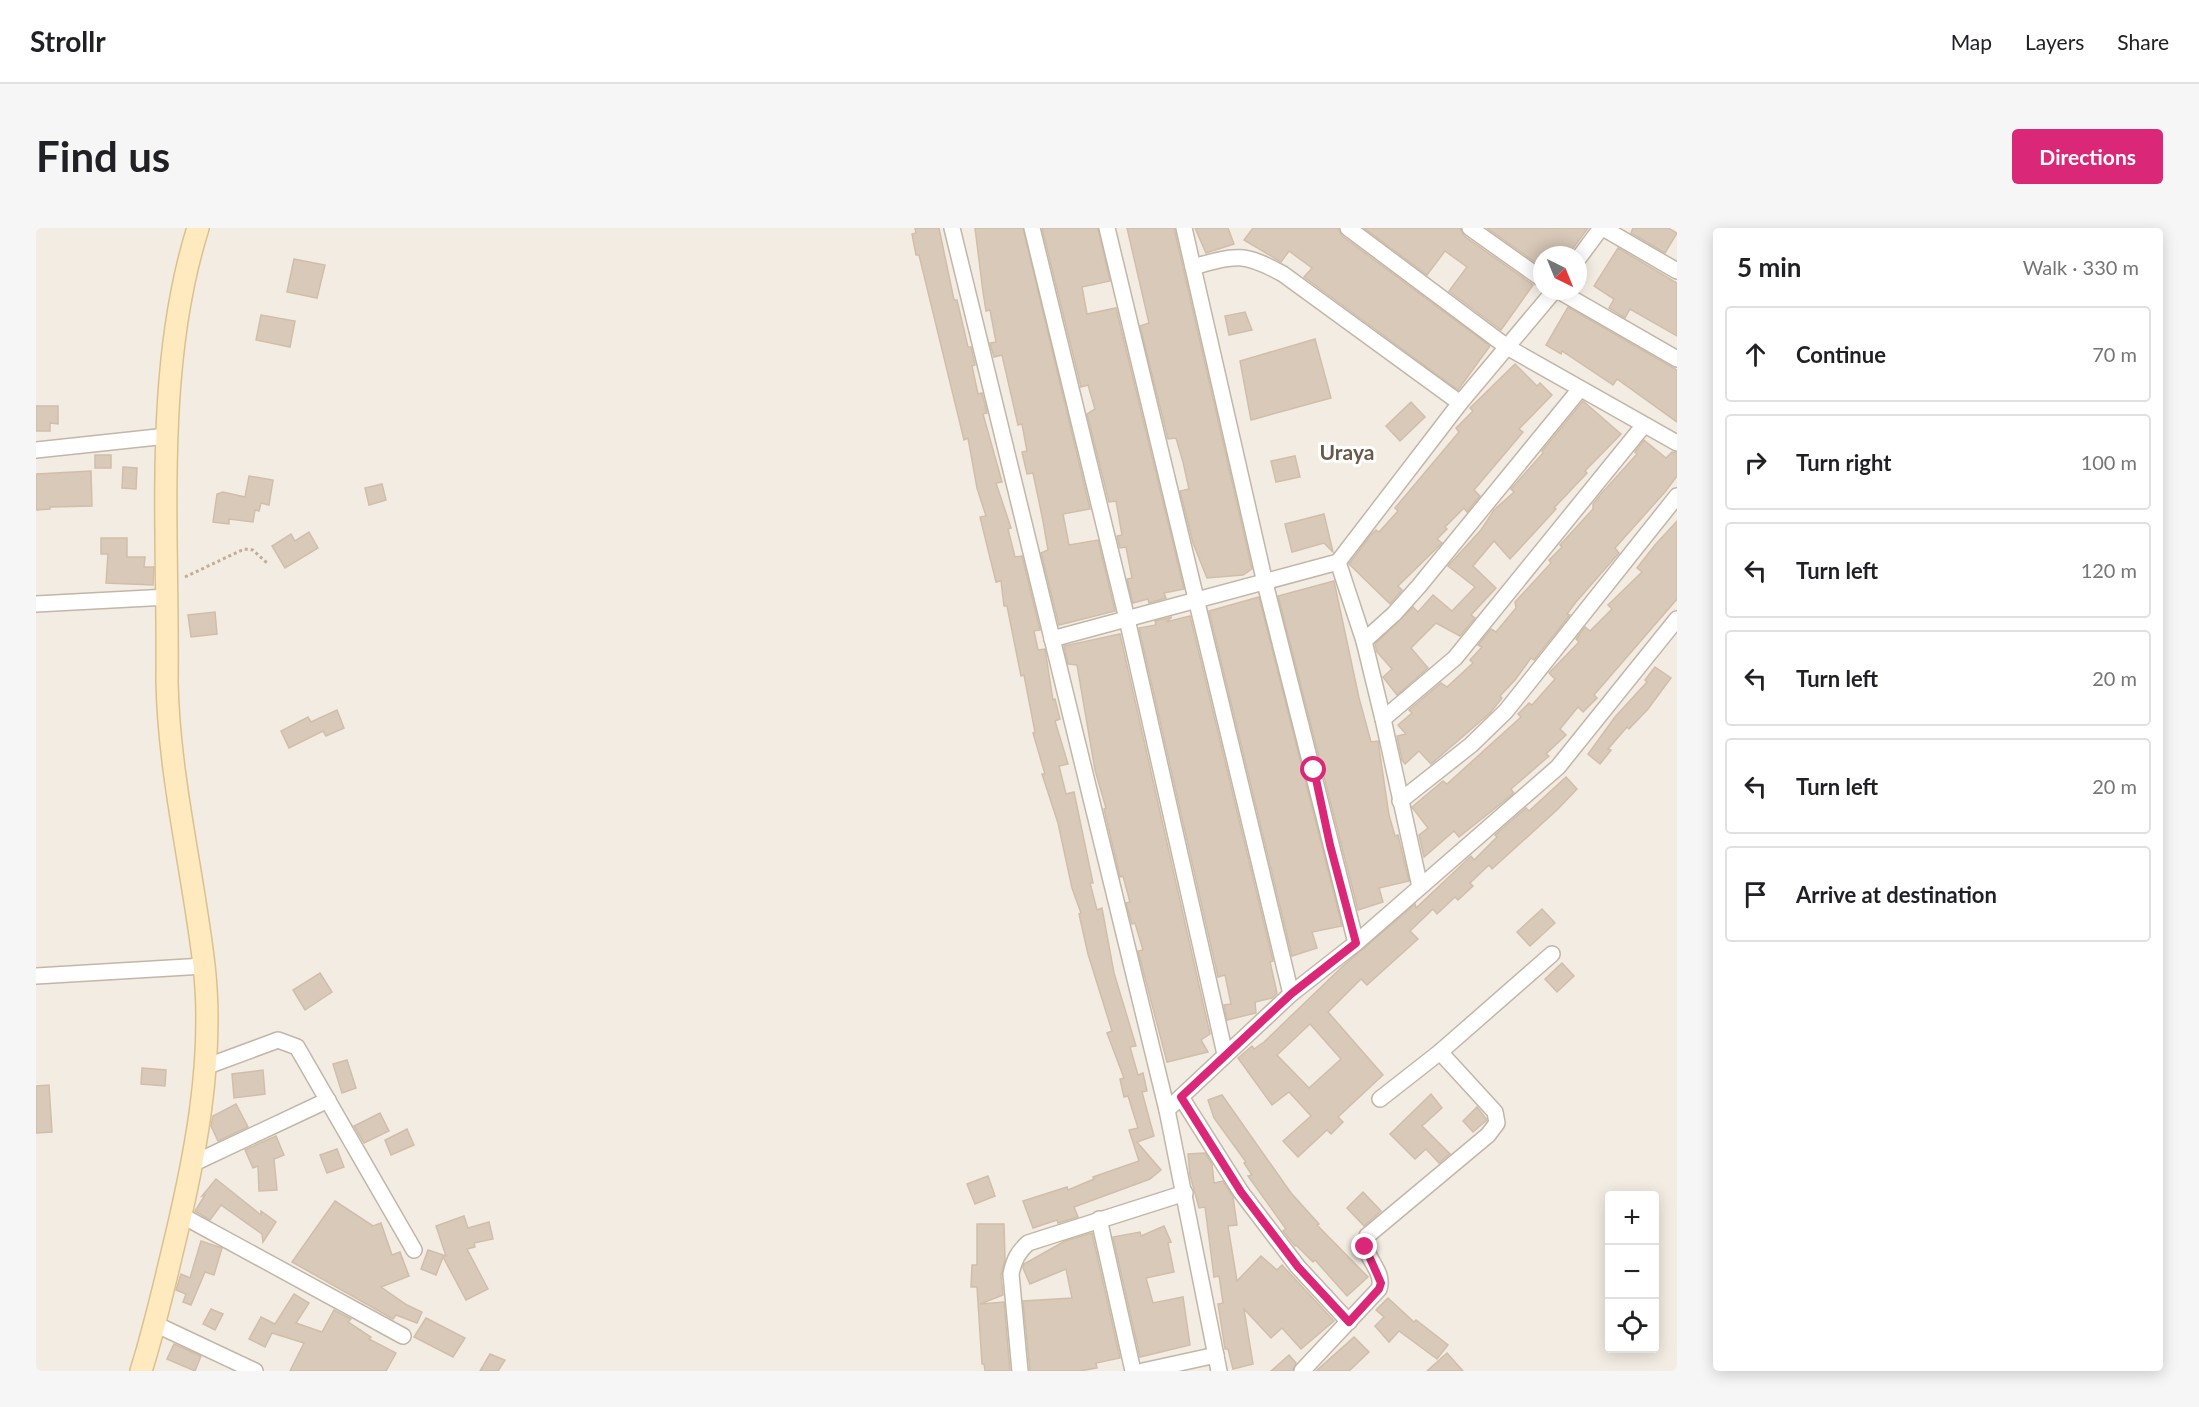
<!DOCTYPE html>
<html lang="en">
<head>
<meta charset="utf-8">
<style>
  :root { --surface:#fff; --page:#f6f6f6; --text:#202124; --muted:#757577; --line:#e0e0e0; --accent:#db2777 }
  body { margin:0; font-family:Lato,sans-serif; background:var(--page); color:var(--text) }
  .controls { position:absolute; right:18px; bottom:18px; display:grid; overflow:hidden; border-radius:6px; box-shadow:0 3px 15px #0003 }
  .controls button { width:54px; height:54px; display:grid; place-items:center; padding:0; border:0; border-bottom:2px solid var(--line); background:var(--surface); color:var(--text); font:30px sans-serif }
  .compass { position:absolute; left:1497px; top:18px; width:54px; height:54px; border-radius:50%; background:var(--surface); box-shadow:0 3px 15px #0003; rotate:137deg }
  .stop { position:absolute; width:18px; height:18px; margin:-14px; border:4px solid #db2777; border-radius:50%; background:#fff }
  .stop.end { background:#db2777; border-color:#fff; box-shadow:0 2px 6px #0008 }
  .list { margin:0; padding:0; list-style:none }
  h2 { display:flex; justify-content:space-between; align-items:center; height:78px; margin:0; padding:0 24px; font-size:26px }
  h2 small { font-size:20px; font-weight:400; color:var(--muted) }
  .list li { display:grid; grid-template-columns:39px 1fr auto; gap:18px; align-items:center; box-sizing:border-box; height:96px; margin:0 12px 12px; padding:0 12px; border:2px solid var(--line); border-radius:6px }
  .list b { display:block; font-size:22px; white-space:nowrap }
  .list em { font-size:20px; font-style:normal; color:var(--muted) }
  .icon { flex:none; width:33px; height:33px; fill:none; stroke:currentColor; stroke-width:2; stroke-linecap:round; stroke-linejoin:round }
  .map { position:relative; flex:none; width:1641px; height:1143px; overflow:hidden; border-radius:6px }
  header { display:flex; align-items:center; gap:36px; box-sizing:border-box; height:84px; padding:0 30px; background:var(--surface); border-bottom:2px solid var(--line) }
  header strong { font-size:28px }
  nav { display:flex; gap:33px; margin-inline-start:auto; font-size:21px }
  .intro { display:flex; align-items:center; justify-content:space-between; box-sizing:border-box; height:144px; padding:0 36px }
  h1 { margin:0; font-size:42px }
  .button { padding:15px 27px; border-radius:6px; background:var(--accent); color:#fff; font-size:21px; font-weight:700 }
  main { display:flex; gap:36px; padding:0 36px }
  aside { flex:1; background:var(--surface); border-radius:6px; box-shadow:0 3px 15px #0003 }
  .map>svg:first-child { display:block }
  .building { fill:#d9c9b9; stroke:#d1bea9; stroke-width:1.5; fill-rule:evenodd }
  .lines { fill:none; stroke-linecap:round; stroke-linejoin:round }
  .street-casing { stroke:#c2b6a7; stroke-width:18 }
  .secondary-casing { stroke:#dbc08e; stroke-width:24 }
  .path { stroke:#c3ad93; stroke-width:3; stroke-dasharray:3 3; stroke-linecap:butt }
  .street { stroke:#fff; stroke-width:15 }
  .secondary { stroke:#ffeac0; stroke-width:21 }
  .route { stroke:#db2777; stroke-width:8 }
  .labels { text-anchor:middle; stroke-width:6; stroke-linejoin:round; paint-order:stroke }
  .quarter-label { font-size:21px; font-weight:bold; fill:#695948; stroke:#fff }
</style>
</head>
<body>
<header>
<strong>Strollr</strong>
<nav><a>Map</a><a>Layers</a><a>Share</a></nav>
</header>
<div class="intro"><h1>Find us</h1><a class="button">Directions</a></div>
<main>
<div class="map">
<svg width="1641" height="1143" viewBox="0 0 1641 1143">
  <rect width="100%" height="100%" fill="#f3ece2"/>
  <g class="building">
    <path d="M 879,0 L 903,0 L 918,72 L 921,72 L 932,119 L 935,119 L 939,137 L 936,138 L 942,166 L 946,165 L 951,185 L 947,186 L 966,254 L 960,255 L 975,300 L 972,301 L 979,329 L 986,328 L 1004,402 L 998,403 L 1002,422 L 1009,421 L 1017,472 L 1019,471 L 1024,491 L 1019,493 L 1032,536 L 1023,538 L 1030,566 L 1038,564 L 1057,655 L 1054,655 L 1061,682 L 1066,680 L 1078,745 L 1100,818 L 1094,819 L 1102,847 L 1107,845 L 1111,863 L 1106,864 L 1118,908 L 1101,914 L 1125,942 L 1114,951 L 1038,979 L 1042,989 L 1022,995 L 1021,992 L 997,1000 L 987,973 L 1031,959 L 1032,962 L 1058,951 L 1057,949 L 1103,933 L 1093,902 L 1102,900 L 1092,868 L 1088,869 L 1084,851 L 1088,850 L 1071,805 L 1076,803 L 1052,726 L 1043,686 L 1045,685 L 1036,660 L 1022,595 L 1006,546 L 1009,546 L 997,505 L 999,504 L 988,447 L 985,448 L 971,378 L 968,378 L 965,353 L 960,354 L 944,289 L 950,288 L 941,260 L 932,210 L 928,212 L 883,27 L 880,27 L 876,6 L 880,5 Z"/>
    <path d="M 939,0 L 987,0 L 1054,281 L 1027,286 L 1033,317 L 1062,312 L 1079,383 L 1023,397 L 1005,325 L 1012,322 L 1007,293 L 997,245 L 991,246 L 986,224 L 991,223 L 986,196 L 982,197 L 966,127 L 958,129 L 954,115 L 960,114 L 954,82 L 950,83 L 947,64 Z"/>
    <path d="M 1006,0 L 1062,0 L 1074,53 L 1046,59 L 1051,86 L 1080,80 L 1148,361 L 1128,365 L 1130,370 L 1113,375 L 1112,371 L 1097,375 L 1091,351 L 1096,350 L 1090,319 L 1084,320 L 1081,308 L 1086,307 L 1080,273 L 1073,274 L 1051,186 L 1059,181 L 1052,157 L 1045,159 Z"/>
    <path d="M 1091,0 L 1138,0 L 1216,341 L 1207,347 L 1171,350 L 1157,315 L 1144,263 L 1153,261 L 1147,234 L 1140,210 L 1132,211 L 1104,98 L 1113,95 Z"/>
    <path d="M 1159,0 L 1192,0 L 1198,16 L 1170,25 Z"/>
    <path d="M 1217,0 L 1302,0 L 1306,8 L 1454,118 L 1422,162 L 1268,49 L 1276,40 L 1253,23 L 1245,34 L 1208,12 Z"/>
    <path d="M 1328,0 L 1424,0 L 1428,8 L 1497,57 L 1465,102 L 1413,63 L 1431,39 L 1409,23 L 1391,47 Z"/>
    <path d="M 1451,0 L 1552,0 L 1532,27 L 1506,27 L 1506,39 Z"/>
    <path d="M 1597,0 L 1632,0 L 1641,5 L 1629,25 L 1595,5 Z"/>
    <path d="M 1582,20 L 1641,55 L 1641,108 L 1594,81 L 1589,90 L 1573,80 L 1578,71 L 1558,58 Z"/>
    <path d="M 258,31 L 289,37 L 281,70 L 251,64 Z"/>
    <path d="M 1532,79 L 1641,142 L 1641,194 L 1581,151 L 1577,157 L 1526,123 L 1525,126 L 1510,117 Z"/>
    <path d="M 1209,84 L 1216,102 L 1193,107 L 1189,88 Z"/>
    <path d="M 225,87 L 259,93 L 254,119 L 220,112 Z"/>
    <path d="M 1279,111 L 1295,170 L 1215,192 L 1204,133 Z"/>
    <path d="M 1479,136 L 1501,158 L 1504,155 L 1516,167 L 1483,201 L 1487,204 L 1438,262 L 1444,268 L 1431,284 L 1428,280 L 1409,299 L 1411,301 L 1401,311 L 1406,315 L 1362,358 L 1366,362 L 1354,376 L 1313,336 L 1334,308 L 1340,302 L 1343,304 L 1362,283 L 1359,280 L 1423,204 L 1420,200 L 1437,183 L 1434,180 Z"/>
    <path d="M 1547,173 L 1585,206 L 1549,243 L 1551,245 L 1518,280 L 1520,281 L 1474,331 L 1458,313 L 1437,338 L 1460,360 L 1435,387 L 1439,390 L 1424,408 L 1400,395 L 1375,420 L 1392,440 L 1361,467 L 1347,449 L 1356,441 L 1341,424 L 1339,416 L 1377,379 L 1382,384 L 1397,367 L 1416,383 L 1439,359 L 1412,338 L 1445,302 L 1458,282 L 1478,264 L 1475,261 L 1507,225 L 1506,223 Z"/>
    <path d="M 1375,174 L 1389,189 L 1364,213 L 1350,198 Z"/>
    <path d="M 0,178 L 22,178 L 22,196 L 14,195 L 14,203 L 0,203 Z"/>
    <path d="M 1608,212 L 1630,230 L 1636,224 L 1641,225 L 1641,248 L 1629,264 L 1579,320 L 1583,325 L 1540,374 L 1531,386 L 1534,387 L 1498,432 L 1495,430 L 1479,452 L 1464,468 L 1466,470 L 1454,485 L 1395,536 L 1383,523 L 1369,536 L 1366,532 L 1361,508 L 1370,506 L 1362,497 L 1376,485 L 1373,482 L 1405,455 L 1411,459 L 1437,435 L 1434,432 L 1446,419 L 1442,417 L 1455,401 L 1460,404 L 1480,380 L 1479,374 L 1515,335 L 1513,332 L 1526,319 L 1524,317 L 1557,281 L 1557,276 L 1565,266 L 1601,226 L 1599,224 Z"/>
    <rect x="59" y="227" width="16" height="13"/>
    <path d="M 1259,228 L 1264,249 L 1240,254 L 1235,233 Z"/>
    <path d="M 87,239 L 101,240 L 100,261 L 86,260 Z"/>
    <path d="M 55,243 L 56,278 L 14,279 L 14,281 L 0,282 L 0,246 Z"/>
    <path d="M 213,248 L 237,252 L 233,277 L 225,275 L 223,283 L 219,282 L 217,294 L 193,291 L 193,296 L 177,294 L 181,266 L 187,264 L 209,269 Z"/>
    <path d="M 346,256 L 350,272 L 333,277 L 329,260 Z"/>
    <path d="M 1288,286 L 1297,324 L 1288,315 L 1256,324 L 1249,296 Z"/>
    <path d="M 1641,293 L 1641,371 L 1558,467 L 1561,470 L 1547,484 L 1542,479 L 1524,501 L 1530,507 L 1510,526 L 1513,528 L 1475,561 L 1478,565 L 1423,609 L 1418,603 L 1388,629 L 1383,607 L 1392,600 L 1376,579 L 1407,553 L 1411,556 L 1485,489 L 1482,486 L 1493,475 L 1496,477 L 1519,451 L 1513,445 L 1543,414 L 1540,411 L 1549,399 L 1554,403 L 1576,381 L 1572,377 L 1606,344 L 1601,340 L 1619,317 Z"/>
    <path d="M 273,304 L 282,320 L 249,340 L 236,318 L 255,306 L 259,313 Z"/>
    <path d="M 65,310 L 91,310 L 91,329 L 109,329 L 108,339 L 118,339 L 117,357 L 70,355 L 72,326 L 65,326 Z"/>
    <path d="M 1298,353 L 1323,470 L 1335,514 L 1342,513 L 1353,587 L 1359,608 L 1362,607 L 1373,653 L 1343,660 L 1347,674 L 1322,682 L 1242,368 Z"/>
    <path d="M 1223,369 L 1306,698 L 1276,704 L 1281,720 L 1256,728 L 1173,383 Z"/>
    <path d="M 179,384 L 181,406 L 155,409 L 152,387 Z"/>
    <path d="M 1154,388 L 1237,733 L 1234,734 L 1241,765 L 1236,770 L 1219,774 L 1220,785 L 1191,792 L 1188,777 L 1195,776 L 1189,747 L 1182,749 L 1103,400 L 1120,397 L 1119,393 L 1136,389 L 1130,394 Z"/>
    <path d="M 1084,406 L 1174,806 L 1165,812 L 1172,824 L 1131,834 L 1102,723 L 1107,722 L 1099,695 L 1096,696 L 1090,675 L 1094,674 L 1087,648 L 1084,649 L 1068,581 L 1070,580 L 1059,542 L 1041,437 L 1032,436 L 1028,418 Z"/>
    <path d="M 1619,439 L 1635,450 L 1612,481 L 1593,501 L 1591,499 L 1572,521 L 1575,522 L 1564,536 L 1552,526 L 1579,489 L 1611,454 L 1609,452 Z"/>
    <path d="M 301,482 L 308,500 L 290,508 L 287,503 L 253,520 L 245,503 L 272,489 L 275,494 Z"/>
    <path d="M 1530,549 L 1541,561 L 1522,581 L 1456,641 L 1453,637 L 1434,655 L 1437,658 L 1422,672 L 1419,669 L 1401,686 L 1397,681 L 1374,703 L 1382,711 L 1331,757 L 1325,751 L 1292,784 L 1347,847 L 1302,889 L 1307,894 L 1295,906 L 1291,902 L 1262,929 L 1247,913 L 1275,888 L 1253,864 L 1236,877 L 1202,830 L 1216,818 L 1218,821 L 1228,814 L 1307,738 L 1379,676 L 1380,680 L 1435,628 L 1438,632 L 1461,609 L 1459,607 L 1490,580 L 1493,583 ZM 1274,796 L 1305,831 L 1273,860 L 1241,827 Z"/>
    <path d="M 1506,681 L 1519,695 L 1494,718 L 1481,704 Z"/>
    <path d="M 1526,735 L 1538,748 L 1521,764 L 1509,751 Z"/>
    <path d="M 284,745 L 296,764 L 269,782 L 257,762 Z"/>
    <path d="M 311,832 L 320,860 L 306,865 L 297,836 Z"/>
    <path d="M 106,840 L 130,842 L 129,858 L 105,856 Z"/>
    <path d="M 227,842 L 229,866 L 198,870 L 196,846 Z"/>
    <path d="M 13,857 L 16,904 L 0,905 L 0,858 Z"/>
    <path d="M 1395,866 L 1406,880 L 1386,898 L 1414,926 L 1403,935 L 1390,921 L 1379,931 L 1354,906 Z"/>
    <path d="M 1186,867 L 1255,965 L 1283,996 L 1281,997 L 1332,1049 L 1311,1068 L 1279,1032 L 1277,1034 L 1260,1017 L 1259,1018 L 1247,1003 L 1250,1001 L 1212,948 L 1216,947 L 1208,935 L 1210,934 L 1178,890 L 1172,872 Z"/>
    <path d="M 200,876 L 212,899 L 182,913 L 175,898 L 177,888 Z"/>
    <path d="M 1441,879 L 1451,892 L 1437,904 L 1427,893 Z"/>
    <path d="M 344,885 L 353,903 L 328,915 L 318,898 Z"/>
    <path d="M 371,901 L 378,917 L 355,927 L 349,912 Z"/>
    <path d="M 240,908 L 248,927 L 238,931 L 241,962 L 223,963 L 222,938 L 217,940 L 209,922 Z"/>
    <path d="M 301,921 L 308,939 L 291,945 L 284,927 Z"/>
    <path d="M 1169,925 L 1176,936 L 1178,955 L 1187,953 L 1197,969 L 1201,997 L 1192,998 L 1201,1053 L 1225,1028 L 1241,1042 L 1246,1037 L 1298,1093 L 1265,1121 L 1246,1100 L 1235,1110 L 1208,1081 L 1217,1136 L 1197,1141 L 1192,1121 L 1189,1121 L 1182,1076 L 1187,1075 L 1183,1048 L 1178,1049 L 1169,979 L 1163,980 L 1154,947 L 1152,926 Z"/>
    <path d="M 952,948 L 959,968 L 939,976 L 931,956 Z"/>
    <path d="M 180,951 L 225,987 L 225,983 L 240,994 L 227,1014 L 226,1006 L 185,977 L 174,992 L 159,983 L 169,967 L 166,968 Z"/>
    <path d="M 1327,964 L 1345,983 L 1328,998 L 1311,980 Z"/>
    <path d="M 299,973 L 337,998 L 345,995 L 356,1027 L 364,1024 L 373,1048 L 345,1059 L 371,1077 L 386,1084 L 381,1095 L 360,1087 L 357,1091 L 256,1034 Z"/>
    <path d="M 428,988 L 432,1000 L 453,994 L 457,1011 L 438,1015 L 439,1019 L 431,1021 L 452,1061 L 430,1072 L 407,1029 L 400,1047 L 385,1041 L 392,1022 L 410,1028 L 400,998 Z"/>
    <path d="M 941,996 L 968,996 L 969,1031 L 965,1047 L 967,1067 L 944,1076 L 968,1074 L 974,1143 L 949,1143 L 948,1136 L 946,1136 L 941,1059 L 935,1059 L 936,1037 L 941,1037 Z"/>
    <path d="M 1128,998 L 1135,1014 L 1132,1015 L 1138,1044 L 1110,1050 L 1117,1075 L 1147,1069 L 1154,1117 L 1104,1129 L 1077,1009 L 1104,1004 L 1105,1008 Z"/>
    <path d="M 1056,1005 L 1084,1130 L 1060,1135 L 1061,1140 L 1044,1143 L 994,1143 L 987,1073 L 1036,1070 L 1030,1041 L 994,1056 L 987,1040 L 988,1036 L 1029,1013 Z"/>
    <path d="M 165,1013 L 186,1020 L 178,1047 L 169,1044 L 155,1077 L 147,1074 L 150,1066 L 140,1062 L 145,1046 L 154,1050 Z"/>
    <path d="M 258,1066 L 273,1075 L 260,1095 L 286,1104 L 298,1082 L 315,1091 L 312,1094 L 335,1109 L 333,1111 L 360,1125 L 350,1143 L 254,1143 L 268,1115 L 236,1105 L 229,1119 L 213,1111 L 225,1089 L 239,1096 Z"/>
    <path d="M 1352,1070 L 1378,1094 L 1380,1092 L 1412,1117 L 1401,1131 L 1363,1103 L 1353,1114 L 1339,1098 L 1348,1089 L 1340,1082 Z"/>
    <path d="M 175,1081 L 187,1086 L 179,1102 L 167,1096 Z"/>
    <path d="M 390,1090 L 429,1110 L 417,1129 L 378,1109 Z"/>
    <path d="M 1318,1109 L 1333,1124 L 1313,1143 L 1280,1143 Z"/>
    <path d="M 138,1116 L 165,1128 L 159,1143 L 131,1131 Z"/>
    <path d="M 1411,1125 L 1427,1143 L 1391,1143 Z"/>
    <path d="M 454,1126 L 469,1132 L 462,1143 L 444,1143 Z"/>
    <path d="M 1253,1127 L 1260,1135 L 1257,1143 L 1235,1143 Z"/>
  </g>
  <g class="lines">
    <defs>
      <g id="street">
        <path d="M 916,0 L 1131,882 L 1183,1143"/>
        <path d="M 996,0 L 1091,391 L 1189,826"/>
        <path d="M 1071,0 L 1255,766"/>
        <path d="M 1148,0 L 1229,355 L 1320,715"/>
        <path d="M 1312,0 L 1471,119 L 1641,215"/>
        <path d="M 1434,0 L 1506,51"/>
        <path d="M 1567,0 L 1641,43"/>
        <path d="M 1542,31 L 1565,0"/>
        <path d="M 1157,39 C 1200,27 1207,24 1247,46 L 1424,175"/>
        <path d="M 1523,63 L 1641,131"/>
        <path d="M 0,222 L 131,208"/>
        <path d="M 1302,334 L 1328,413 L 1347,491 L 1384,659"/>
        <path d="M 0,376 L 132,369"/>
        <path d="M 1016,411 L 1302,334 L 1424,175 L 1518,63"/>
        <path d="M 1328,413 L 1358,386 L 1383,358 L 1544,161"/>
        <path d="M 1347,491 L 1419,430 L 1608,197"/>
        <path d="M 1364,573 L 1435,517 L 1470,483 L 1641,268"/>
        <path d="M 0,748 L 168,738"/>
        <path d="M 169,839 L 242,812 L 261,819 L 378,1022"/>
        <path d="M 1145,869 L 1205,964 L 1262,1039 L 1313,1094"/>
        <path d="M 1344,871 L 1404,824 L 1516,726"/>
        <path d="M 1131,882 L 1255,766 L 1320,715 L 1522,539 L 1641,391"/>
        <path d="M 156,936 L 292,872"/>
        <path d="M 145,987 L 367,1108"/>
        <path d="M 1063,991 L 1097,1143"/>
        <path d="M 119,1096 L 219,1143"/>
        <path d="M 984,1143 L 975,1046 C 978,1032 982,1024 992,1015 L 1149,965"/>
        <path d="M 1107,1143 L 1180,1127"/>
        <path d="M 1266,1143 L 1343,1061 C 1350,1041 1322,1026 1331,1008 L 1452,907 L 1461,895 L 1459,884 L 1404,824"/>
      </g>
      <path id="secondary" d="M 105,1143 C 117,1105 126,1067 135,1029 C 158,935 179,834 168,737 C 157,643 133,549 131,454 C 133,305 117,143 162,0"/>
    </defs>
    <use href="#street" class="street-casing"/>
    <use href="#secondary" class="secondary-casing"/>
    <path class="path" d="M 149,349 L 208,321 L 217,322 L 232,336"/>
    <use href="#street" class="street"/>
    <use href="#secondary" class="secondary"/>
  </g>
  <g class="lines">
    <path class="route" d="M 1278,542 L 1294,617 L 1320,715 L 1255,766 L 1145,869 L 1205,964 L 1262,1039 L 1313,1094 L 1343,1061 L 1345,1055 L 1329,1019"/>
  </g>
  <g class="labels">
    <g class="quarter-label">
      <text x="1311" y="232">Uraya</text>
    </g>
  </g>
</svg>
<div class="controls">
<button>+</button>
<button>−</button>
<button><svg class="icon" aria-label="locate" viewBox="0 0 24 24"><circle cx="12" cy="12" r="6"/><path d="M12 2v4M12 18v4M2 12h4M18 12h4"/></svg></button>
</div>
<svg class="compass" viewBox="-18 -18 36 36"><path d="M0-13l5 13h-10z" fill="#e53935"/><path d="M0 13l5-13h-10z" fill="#757577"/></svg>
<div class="stop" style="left:1278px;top:542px"></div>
<div class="stop end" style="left:1329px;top:1019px"></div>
</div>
<aside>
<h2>5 min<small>Walk · 330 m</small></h2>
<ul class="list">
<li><svg class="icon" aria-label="ahead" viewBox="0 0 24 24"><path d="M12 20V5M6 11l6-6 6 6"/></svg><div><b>Continue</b></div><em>70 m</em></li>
<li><svg class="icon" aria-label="right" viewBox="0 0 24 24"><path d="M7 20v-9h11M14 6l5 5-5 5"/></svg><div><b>Turn right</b></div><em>100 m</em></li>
<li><svg class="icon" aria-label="left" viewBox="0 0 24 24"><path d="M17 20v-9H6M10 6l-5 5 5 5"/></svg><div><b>Turn left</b></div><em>120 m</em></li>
<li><svg class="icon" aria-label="left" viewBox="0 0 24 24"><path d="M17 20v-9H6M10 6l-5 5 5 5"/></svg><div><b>Turn left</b></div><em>20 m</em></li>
<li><svg class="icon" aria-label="left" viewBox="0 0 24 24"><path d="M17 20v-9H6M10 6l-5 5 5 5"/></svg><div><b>Turn left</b></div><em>20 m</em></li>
<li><svg class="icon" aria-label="arrive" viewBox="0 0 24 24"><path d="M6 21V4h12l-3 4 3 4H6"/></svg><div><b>Arrive at destination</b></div></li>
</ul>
</aside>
</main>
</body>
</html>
